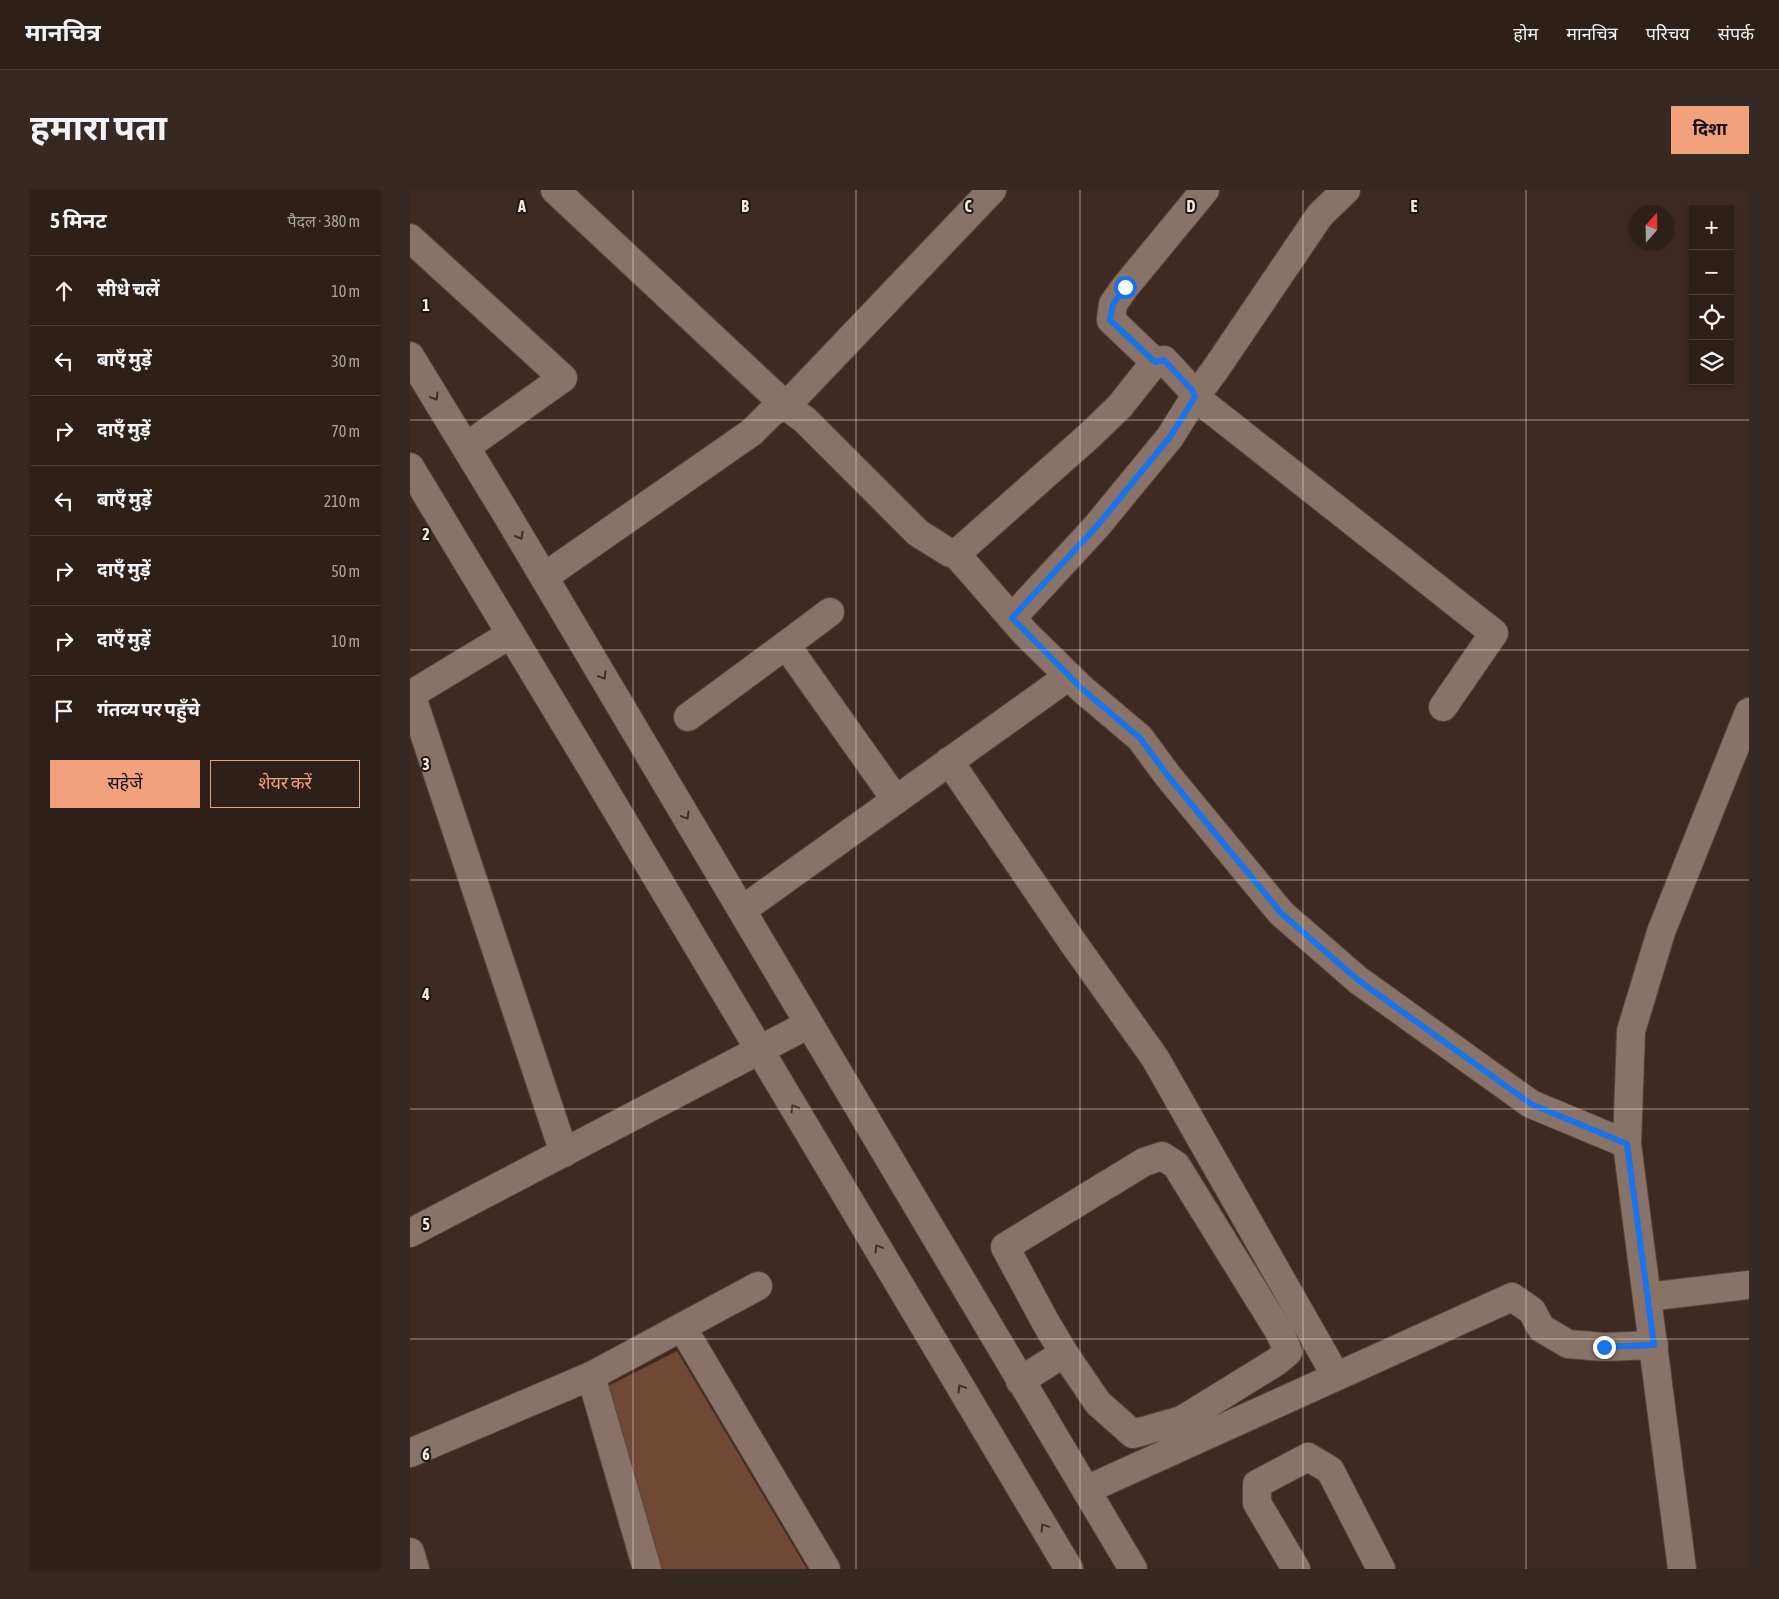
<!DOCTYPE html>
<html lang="hi">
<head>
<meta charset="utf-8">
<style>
  :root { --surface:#2e2019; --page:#362822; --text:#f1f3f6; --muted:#a7a3a2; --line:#493e38; --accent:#f1a17c }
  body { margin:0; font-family:"Asap Condensed","Noto Sans Devanagari",sans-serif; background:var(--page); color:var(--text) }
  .controls { position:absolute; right:15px; top:15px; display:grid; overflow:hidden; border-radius:0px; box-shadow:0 1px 4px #0004 }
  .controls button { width:45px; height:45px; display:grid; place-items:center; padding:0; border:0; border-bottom:1px solid var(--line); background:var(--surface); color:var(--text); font:25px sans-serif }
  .compass { position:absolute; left:1219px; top:15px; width:45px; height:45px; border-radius:50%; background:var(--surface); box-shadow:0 1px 4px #0004; rotate:20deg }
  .stop { position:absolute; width:15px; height:15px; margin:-11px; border:4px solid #1a73e8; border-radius:50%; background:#fff }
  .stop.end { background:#1a73e8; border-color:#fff; box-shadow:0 1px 5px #0008 }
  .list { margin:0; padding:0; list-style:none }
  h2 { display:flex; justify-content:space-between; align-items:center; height:65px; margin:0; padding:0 20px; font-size:21px }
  h2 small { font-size:16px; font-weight:400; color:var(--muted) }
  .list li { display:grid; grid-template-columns:32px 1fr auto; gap:15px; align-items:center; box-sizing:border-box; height:70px; padding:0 20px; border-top:1px solid var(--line) }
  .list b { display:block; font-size:19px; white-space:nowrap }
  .list em { font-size:16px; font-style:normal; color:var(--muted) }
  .actions { display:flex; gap:10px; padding:15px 20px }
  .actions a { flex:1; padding:11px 0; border:1px solid var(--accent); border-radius:0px; text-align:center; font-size:18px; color:var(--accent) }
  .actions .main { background:var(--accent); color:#111 }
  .icon { flex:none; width:28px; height:28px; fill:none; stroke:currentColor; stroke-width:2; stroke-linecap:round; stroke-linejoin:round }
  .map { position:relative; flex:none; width:1339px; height:1379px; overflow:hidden; border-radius:0px }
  header { display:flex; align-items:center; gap:30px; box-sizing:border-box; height:70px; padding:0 25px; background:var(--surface); border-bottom:1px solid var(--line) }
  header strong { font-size:24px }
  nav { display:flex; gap:28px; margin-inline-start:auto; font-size:18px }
  .intro { display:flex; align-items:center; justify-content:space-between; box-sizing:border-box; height:120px; padding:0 30px }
  h1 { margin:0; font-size:35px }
  .button { padding:12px 22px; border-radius:0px; background:var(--accent); color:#111; font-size:18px; font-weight:700 }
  main { display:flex; gap:30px; padding:0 30px }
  aside { flex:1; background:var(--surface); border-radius:0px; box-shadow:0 1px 4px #0004 }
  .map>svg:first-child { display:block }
  .green { fill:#704836 }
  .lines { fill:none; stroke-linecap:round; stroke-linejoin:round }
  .minor-casing { stroke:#57463e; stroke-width:30 }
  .minor { stroke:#897267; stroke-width:28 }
  .oneway { stroke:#3e312b }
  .route { stroke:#1a73e8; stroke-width:6 }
  .grid { fill:none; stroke:#f7eae4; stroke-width:1; stroke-opacity:0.55 }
  .grid-label { font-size:16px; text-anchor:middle; font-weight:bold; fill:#f7eae4; stroke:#1e1511; stroke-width:4; stroke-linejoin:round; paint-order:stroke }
</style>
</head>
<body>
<header>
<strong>मानचित्र</strong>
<nav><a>होम</a><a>मानचित्र</a><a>परिचय</a><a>संपर्क</a></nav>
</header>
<div class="intro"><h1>हमारा पता</h1><a class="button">दिशा</a></div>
<main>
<aside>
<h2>5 मिनट<small>पैदल · 380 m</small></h2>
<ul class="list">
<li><svg class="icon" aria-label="ahead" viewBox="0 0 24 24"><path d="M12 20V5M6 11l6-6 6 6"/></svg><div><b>सीधे चलें</b></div><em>10 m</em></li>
<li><svg class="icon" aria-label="left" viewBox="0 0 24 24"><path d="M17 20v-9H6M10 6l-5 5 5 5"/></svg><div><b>बाएँ मुड़ें</b></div><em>30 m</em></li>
<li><svg class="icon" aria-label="right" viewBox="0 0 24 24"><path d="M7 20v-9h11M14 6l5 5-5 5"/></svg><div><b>दाएँ मुड़ें</b></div><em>70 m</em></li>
<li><svg class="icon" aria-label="left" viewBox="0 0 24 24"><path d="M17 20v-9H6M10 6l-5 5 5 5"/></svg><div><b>बाएँ मुड़ें</b></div><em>210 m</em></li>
<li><svg class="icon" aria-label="right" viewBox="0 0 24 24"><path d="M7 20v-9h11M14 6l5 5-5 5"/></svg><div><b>दाएँ मुड़ें</b></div><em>50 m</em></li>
<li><svg class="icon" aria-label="right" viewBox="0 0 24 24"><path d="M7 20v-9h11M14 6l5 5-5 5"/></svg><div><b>दाएँ मुड़ें</b></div><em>10 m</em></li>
<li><svg class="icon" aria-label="arrive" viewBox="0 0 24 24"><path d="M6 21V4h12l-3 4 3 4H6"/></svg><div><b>गंतव्य पर पहुँचे</b></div></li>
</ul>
<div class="actions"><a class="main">सहेजें</a><a>शेयर करें</a></div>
</aside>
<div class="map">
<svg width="1339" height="1379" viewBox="0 0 1339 1379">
  <rect width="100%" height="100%" fill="#3e2a21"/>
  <path class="green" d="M 267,1161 L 397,1379 L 252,1379 L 198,1196 Z"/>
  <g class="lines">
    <defs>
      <g id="minor">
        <path d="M 145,0 L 376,216 L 582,0"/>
        <path d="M 0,48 L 153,188 L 56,257"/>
        <path d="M 0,166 L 97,325 L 723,1379"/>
        <path d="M 745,172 L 701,130 L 703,114 L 715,97 L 795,0"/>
        <path d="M 0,277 L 172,562 L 659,1379"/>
        <path d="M 546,364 L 615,443 L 671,498 L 730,548 L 758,586 L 871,723 L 948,790 L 1121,914 L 1217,954"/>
        <path d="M 134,387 L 342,242 L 363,221 L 376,216 L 395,230 L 508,343 L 540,363 L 546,364 L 680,245 L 710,216 L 745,172 L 754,170 L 782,200 L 785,207 L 805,180 L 910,25 L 936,0"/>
        <path d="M 602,428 L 686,337 L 760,247 L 785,207 L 1084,443 L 1033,517"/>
        <path d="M 376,455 L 420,422"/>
        <path d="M 1,504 L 154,963"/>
        <path d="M 0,505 L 101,444"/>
        <path d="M 278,527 L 376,455 L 486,610"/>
        <path d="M 539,571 L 664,754 L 745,868 L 926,1186"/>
        <path d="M 332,720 L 659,486"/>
        <path d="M 0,1043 L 399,834"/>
        <path d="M 1237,1107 L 1339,1095"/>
        <path d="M 272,1137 L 416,1379"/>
        <path d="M 181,1186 L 237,1379"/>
        <path d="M 610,1191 L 654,1163 L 688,1213 L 723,1244 L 772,1230 L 866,1172 L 878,1162 L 870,1143 L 766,975 L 752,966 L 734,972 L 595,1057 L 636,1133 L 654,1163"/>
        <path d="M 0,1263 L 181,1186 L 348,1096"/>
        <path d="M 676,1300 L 1102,1107 L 1122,1121 L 1131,1138 L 1158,1154 L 1194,1157 L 1244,1155"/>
        <path d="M 0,1362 L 5,1379"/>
        <path d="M 886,1379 L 847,1313 L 847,1294 L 898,1267 L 920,1280 L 971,1379"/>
        <path d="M 1272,1379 L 1217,954 L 1221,841 L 1251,742 L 1339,522"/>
      </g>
    </defs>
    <use href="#minor" class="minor-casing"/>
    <use href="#minor" class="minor"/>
  </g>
  <defs><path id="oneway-chevron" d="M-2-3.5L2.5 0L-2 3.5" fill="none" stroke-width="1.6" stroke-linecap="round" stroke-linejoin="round" transform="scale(1.25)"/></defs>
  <g class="oneway">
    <use href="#oneway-chevron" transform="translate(25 207) rotate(59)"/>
    <use href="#oneway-chevron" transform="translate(110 346) rotate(60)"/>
    <use href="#oneway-chevron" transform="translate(193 486) rotate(59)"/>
    <use href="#oneway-chevron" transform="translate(276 626) rotate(59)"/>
    <use href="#oneway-chevron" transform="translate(384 918) rotate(-121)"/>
    <use href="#oneway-chevron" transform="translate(468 1058) rotate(-121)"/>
    <use href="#oneway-chevron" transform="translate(551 1198) rotate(-121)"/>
    <use href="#oneway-chevron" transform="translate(634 1337) rotate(-121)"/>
  </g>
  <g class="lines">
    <path class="route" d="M 715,97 L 703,114 L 700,130 L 745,172 L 754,170 L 782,200 L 785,207 L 760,247 L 686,337 L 602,428 L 671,498 L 730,548 L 758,586 L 871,723 L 948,790 L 1121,914 L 1217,954 L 1244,1155 L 1194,1157"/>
  </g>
  <path class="grid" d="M 223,0 L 223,1379M 446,0 L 446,1379M 670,0 L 670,1379M 893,0 L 893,1379M 1116,0 L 1116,1379M 0,230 L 1339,230M 0,460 L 1339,460M 0,690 L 1339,690M 0,919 L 1339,919M 0,1149 L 1339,1149"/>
  <g class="grid-label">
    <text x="112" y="22">A</text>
    <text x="335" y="22">B</text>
    <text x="558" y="22">C</text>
    <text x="781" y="22">D</text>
    <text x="1004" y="22">E</text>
    <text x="16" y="121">1</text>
    <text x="16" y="350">2</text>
    <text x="16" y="580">3</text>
    <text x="16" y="810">4</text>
    <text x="16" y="1040">5</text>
    <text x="16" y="1270">6</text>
  </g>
</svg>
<div class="controls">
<button>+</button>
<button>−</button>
<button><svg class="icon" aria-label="locate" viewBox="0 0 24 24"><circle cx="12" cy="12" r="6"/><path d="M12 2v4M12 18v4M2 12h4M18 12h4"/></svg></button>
<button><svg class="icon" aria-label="layers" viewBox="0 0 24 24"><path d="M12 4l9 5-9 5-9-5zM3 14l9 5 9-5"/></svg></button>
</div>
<svg class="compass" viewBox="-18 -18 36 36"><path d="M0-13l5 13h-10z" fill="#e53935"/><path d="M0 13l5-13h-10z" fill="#a7a3a2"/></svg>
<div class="stop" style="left:715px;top:97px"></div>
<div class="stop end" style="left:1194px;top:1157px"></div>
</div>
</main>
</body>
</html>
